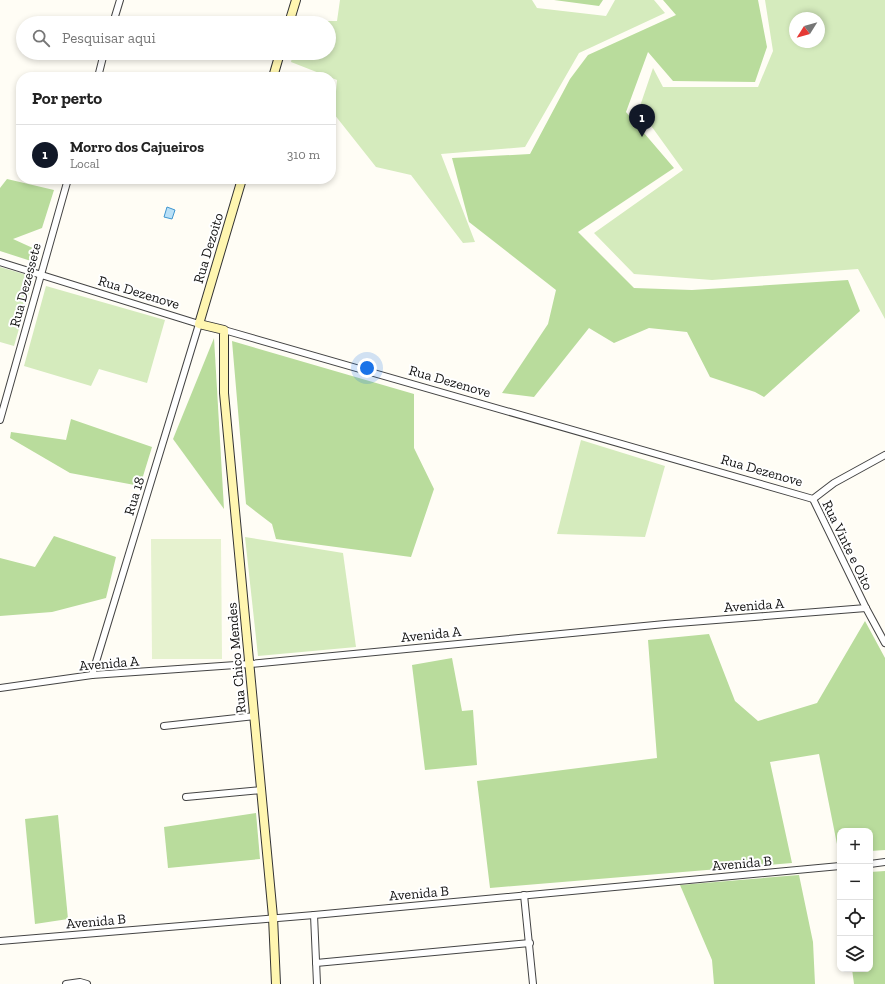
<!DOCTYPE html>
<html lang="pt">
<head>
<meta charset="utf-8">
<style>
  :root { --surface:#fff; --page:#f6f6f6; --text:#222; --muted:#767676; --line:#e0e0e0; --accent:#111827 }
  body { margin:0; font-family:"Zilla Slab",serif; background:var(--page); color:var(--text) }
  .controls { position:absolute; right:12px; bottom:12px; display:grid; overflow:hidden; border-radius:8px; box-shadow:0 2px 6px #0003 }
  .controls button { width:36px; height:36px; display:grid; place-items:center; padding:0; border:0; border-bottom:1px solid var(--line); background:var(--surface); color:var(--text); font:20px sans-serif }
  .compass { position:absolute; left:789px; top:12px; width:36px; height:36px; border-radius:50%; background:var(--surface); box-shadow:0 2px 6px #0003; rotate:233deg }
  .you { position:absolute; left:367px; top:368px; width:14px; height:14px; margin:-10px; border:3px solid #fff; border-radius:50%; background:#1a73e8; box-shadow:0 0 0 6px #1a73e833 }
  .badge { display:grid; place-items:center; width:26px; height:26px; border-radius:50%; background:var(--accent); color:#fff; font-size:13px; font-weight:700 }
  .pin { position:absolute; translate:-50% -33px; filter:drop-shadow(0 1px 2px #0008) }
  .pin::after { content:''; position:absolute; top:21px; width:14px; height:12px; background:inherit; clip-path:polygon(0 0,100% 0,50% 100%) }
  .list { margin:0; padding:0; list-style:none }
  h2 { display:flex; justify-content:space-between; align-items:center; height:52px; margin:0; padding:0 16px; font-size:17px }
  h2 small { font-size:13px; font-weight:400; color:var(--muted) }
  .list li { display:grid; grid-template-columns:26px 1fr auto; gap:12px; align-items:center; box-sizing:border-box; height:60px; padding:0 16px; border-top:1px solid var(--line) }
  .list b { display:block; font-size:15px; white-space:nowrap }
  .list p { margin:0; font-size:13px; white-space:nowrap; color:var(--muted) }
  .list em { font-size:13px; font-style:normal; color:var(--muted) }
  .icon { flex:none; width:22px; height:22px; fill:none; stroke:currentColor; stroke-width:2; stroke-linecap:round; stroke-linejoin:round }
  .map { position:relative; flex:none; width:885px; height:984px; overflow:hidden }
  .search { position:absolute; background:var(--surface); box-shadow:0 2px 6px #0003; left:16px; top:16px; width:320px; height:44px; display:flex; align-items:center; gap:10px; box-sizing:border-box; padding:0 14px; border-radius:22px; color:var(--muted); font-size:15px }
  .panel { position:absolute; background:var(--surface); box-shadow:0 2px 6px #0003; left:16px; top:72px; width:320px; height:112px; border-radius:16px }
  .map>svg:first-child { display:block }
  .green { fill:#d5ebbd; fill-rule:evenodd }
  .forest { fill:#b9dc9c }
  .pitch { fill:#e6f2cf }
  .water { fill:#b9e0f7; stroke:#3f96cf }
  .lines { fill:none; stroke-linecap:round; stroke-linejoin:round }
  .minor-casing { stroke:#444; stroke-width:8 }
  .secondary-casing { stroke:#333; stroke-width:10 }
  .minor { stroke:#fff; stroke-width:6 }
  .secondary { stroke:#fff6b0; stroke-width:8 }
  .labels { text-anchor:middle; stroke-width:4; stroke-linejoin:round; paint-order:stroke }
  .street-label { font-size:14px; fill:#111; stroke:#fff }
</style>
</head>
<body>
<div class="map">
<svg width="885" height="984" viewBox="0 0 885 984">
  <rect width="100%" height="100%" fill="#fffdf5"/>
  <g class="green">
    <path d="M 340,0 L 532,0 L 537,8 L 606,16 L 615,0 L 654,0 L 665,13 L 579,53 L 525,147 L 441,154 L 475,242 L 463,243 L 411,175 L 376,167 L 334,114 L 337,80 L 291,62 L 293,53 L 329,53 L 329,23 L 301,23 L 302,21 L 337,21 Z"/>
    <path d="M 765,0 L 885,0 L 885,319 L 858,269 L 712,280 L 634,274 L 594,233 L 683,170 L 639,109 L 653,68 L 663,87 L 758,87 L 773,51 ZM 795,18 L 819,18 L 819,42 L 795,42 Z"/>
    <path d="M 0,267 L 34,277 L 14,346 L 0,342 Z"/>
    <path d="M 46,286 L 165,320 L 147,383 L 99,369 L 91,386 L 24,366 Z"/>
    <path d="M 581,440 L 665,466 L 645,537 L 557,534 Z"/>
    <path d="M 245,537 L 343,553 L 356,647 L 258,656 Z"/>
  </g>
  <g class="forest">
    <path d="M 554,0 L 603,0 L 599,6 Z"/>
    <path d="M 663,0 L 758,0 L 767,47 L 755,82 L 673,81 L 648,52 L 626,112 L 674,168 L 578,232 L 634,288 L 692,290 L 848,280 L 860,311 L 764,397 L 755,392 L 710,377 L 687,332 L 649,328 L 614,343 L 589,328 L 534,397 L 502,393 L 548,324 L 556,290 L 469,222 L 452,158 L 530,154 L 570,79 L 588,55 L 676,15 Z"/>
    <path d="M 7,179 L 54,190 L 42,228 L 13,239 L 35,249 L 31,261 L 0,251 L 0,188 Z"/>
    <path d="M 214,338 L 224,509 L 173,439 Z"/>
    <path d="M 232,341 L 414,394 L 414,448 L 434,489 L 411,557 L 276,539 L 272,524 L 246,504 Z"/>
    <path d="M 71,419 L 152,447 L 140,486 L 70,473 L 10,438 L 11,432 L 66,440 Z"/>
    <path d="M 54,536 L 116,557 L 106,598 L 52,612 L 0,616 L 0,558 L 35,567 Z"/>
    <path d="M 865,621 L 885,658 L 885,850 L 870,851 L 870,831 L 840,831 L 840,854 L 839,854 L 819,754 L 770,762 L 792,863 L 490,888 L 477,781 L 657,758 L 648,640 L 709,634 L 735,701 L 758,721 L 817,703 Z"/>
    <path d="M 452,658 L 462,711 L 473,710 L 477,765 L 425,770 L 412,665 Z"/>
    <path d="M 256,813 L 260,859 L 168,868 L 164,827 Z"/>
    <path d="M 58,815 L 68,919 L 35,924 L 25,819 Z"/>
    <path d="M 885,871 L 885,984 L 854,984 L 852,969 L 870,969 L 870,872 Z"/>
    <path d="M 799,875 L 813,942 L 815,984 L 714,984 L 712,960 L 680,885 Z"/>
  </g>
  <path class="pitch" d="M 151,539 L 221,539 L 222,659 L 152,659 Z"/>
  <path class="water" d="M 167,207 L 175,210 L 172,219 L 164,217 Z"/>
  <g class="lines">
    <defs>
      <g id="minor">
        <path d="M 113,23 L 120,0"/>
        <path d="M 98,77 L 104,53"/>
        <path d="M 0,262 L 199,324 L 92,675"/>
        <path d="M 224,330 L 813,499 L 834,483 L 885,455"/>
        <path d="M 0,420 L 68,179"/>
        <path d="M 813,499 L 866,608 L 885,643"/>
        <path d="M 0,688 L 92,675 L 250,664 L 665,624 L 866,608"/>
        <path d="M 164,726 L 255,716"/>
        <path d="M 186,797 L 262,790"/>
        <path d="M 870,864 L 885,862"/>
        <path d="M 524,895 L 533,984"/>
        <path d="M 314,915 L 317,984"/>
        <path d="M 0,941 L 314,915 L 840,866"/>
        <path d="M 316,963 L 530,943"/>
        <path d="M 66,984 L 80,982 L 87,984"/>
      </g>
      <g id="secondary">
        <path d="M 289,23 L 296,0"/>
        <path d="M 273,77 L 280,53"/>
        <path d="M 242,179 L 199,324 L 224,330 L 224,393 L 273,917 L 276,984"/>
      </g>
    </defs>
    <use href="#minor" class="minor-casing"/>
    <use href="#secondary" class="secondary-casing"/>
    <use href="#minor" class="minor"/>
    <use href="#secondary" class="secondary"/>
  </g>
  <g class="labels">
    <g class="street-label">
      <text transform="translate(208 248) rotate(-73)" y="5">Rua Dezoito</text>
      <text transform="translate(25 285) rotate(-75)" y="5">Rua Dezessete</text>
      <text transform="translate(139 292) rotate(17)" y="5">Rua Dezenove</text>
      <text transform="translate(450 381) rotate(16)" y="5">Rua Dezenove</text>
      <text transform="translate(762 470) rotate(16)" y="5">Rua Dezenove</text>
      <text transform="translate(134 496) rotate(-73)" y="5">Rua 18</text>
      <text transform="translate(848 545) rotate(64)" y="5">Rua Vinte e Oito</text>
      <text transform="translate(754 605) rotate(-4)" y="5">Avenida A</text>
      <text transform="translate(431 634) rotate(-6)" y="5">Avenida A</text>
      <text transform="translate(236 658) rotate(-95)" y="5">Rua Chico Mendes</text>
      <text transform="translate(109 663) rotate(-5)" y="5">Avenida A</text>
      <text transform="translate(742 863) rotate(-5)" y="5">Avenida B</text>
      <text transform="translate(419 893) rotate(-5)" y="5">Avenida B</text>
      <text transform="translate(96 921) rotate(-5)" y="5">Avenida B</text>
    </g>
  </g>
</svg>
<div class="controls">
<button>+</button>
<button>−</button>
<button><svg class="icon" aria-label="locate" viewBox="0 0 24 24"><circle cx="12" cy="12" r="6"/><path d="M12 2v4M12 18v4M2 12h4M18 12h4"/></svg></button>
<button><svg class="icon" aria-label="layers" viewBox="0 0 24 24"><path d="M12 4l9 5-9 5-9-5zM3 14l9 5 9-5"/></svg></button>
</div>
<svg class="compass" viewBox="-18 -18 36 36"><path d="M0-13l5 13h-10z" fill="#e53935"/><path d="M0 13l5-13h-10z" fill="#767676"/></svg>
<div class="you"></div>
<div class="pin badge" style="left:642px;top:137px">1</div>
<div class="search"><svg class="icon" aria-label="search" viewBox="0 0 24 24"><circle cx="10" cy="10" r="6"/><path d="M15 15l6 6"/></svg>Pesquisar aqui</div>
<section class="panel">
<h2>Por perto<small></small></h2>
<ul class="list">
<li><span class="badge">1</span><div><b>Morro dos Cajueiros</b><p>Local</p></div><em>310 m</em></li>
</ul>
</section>
</div>
</body>
</html>
